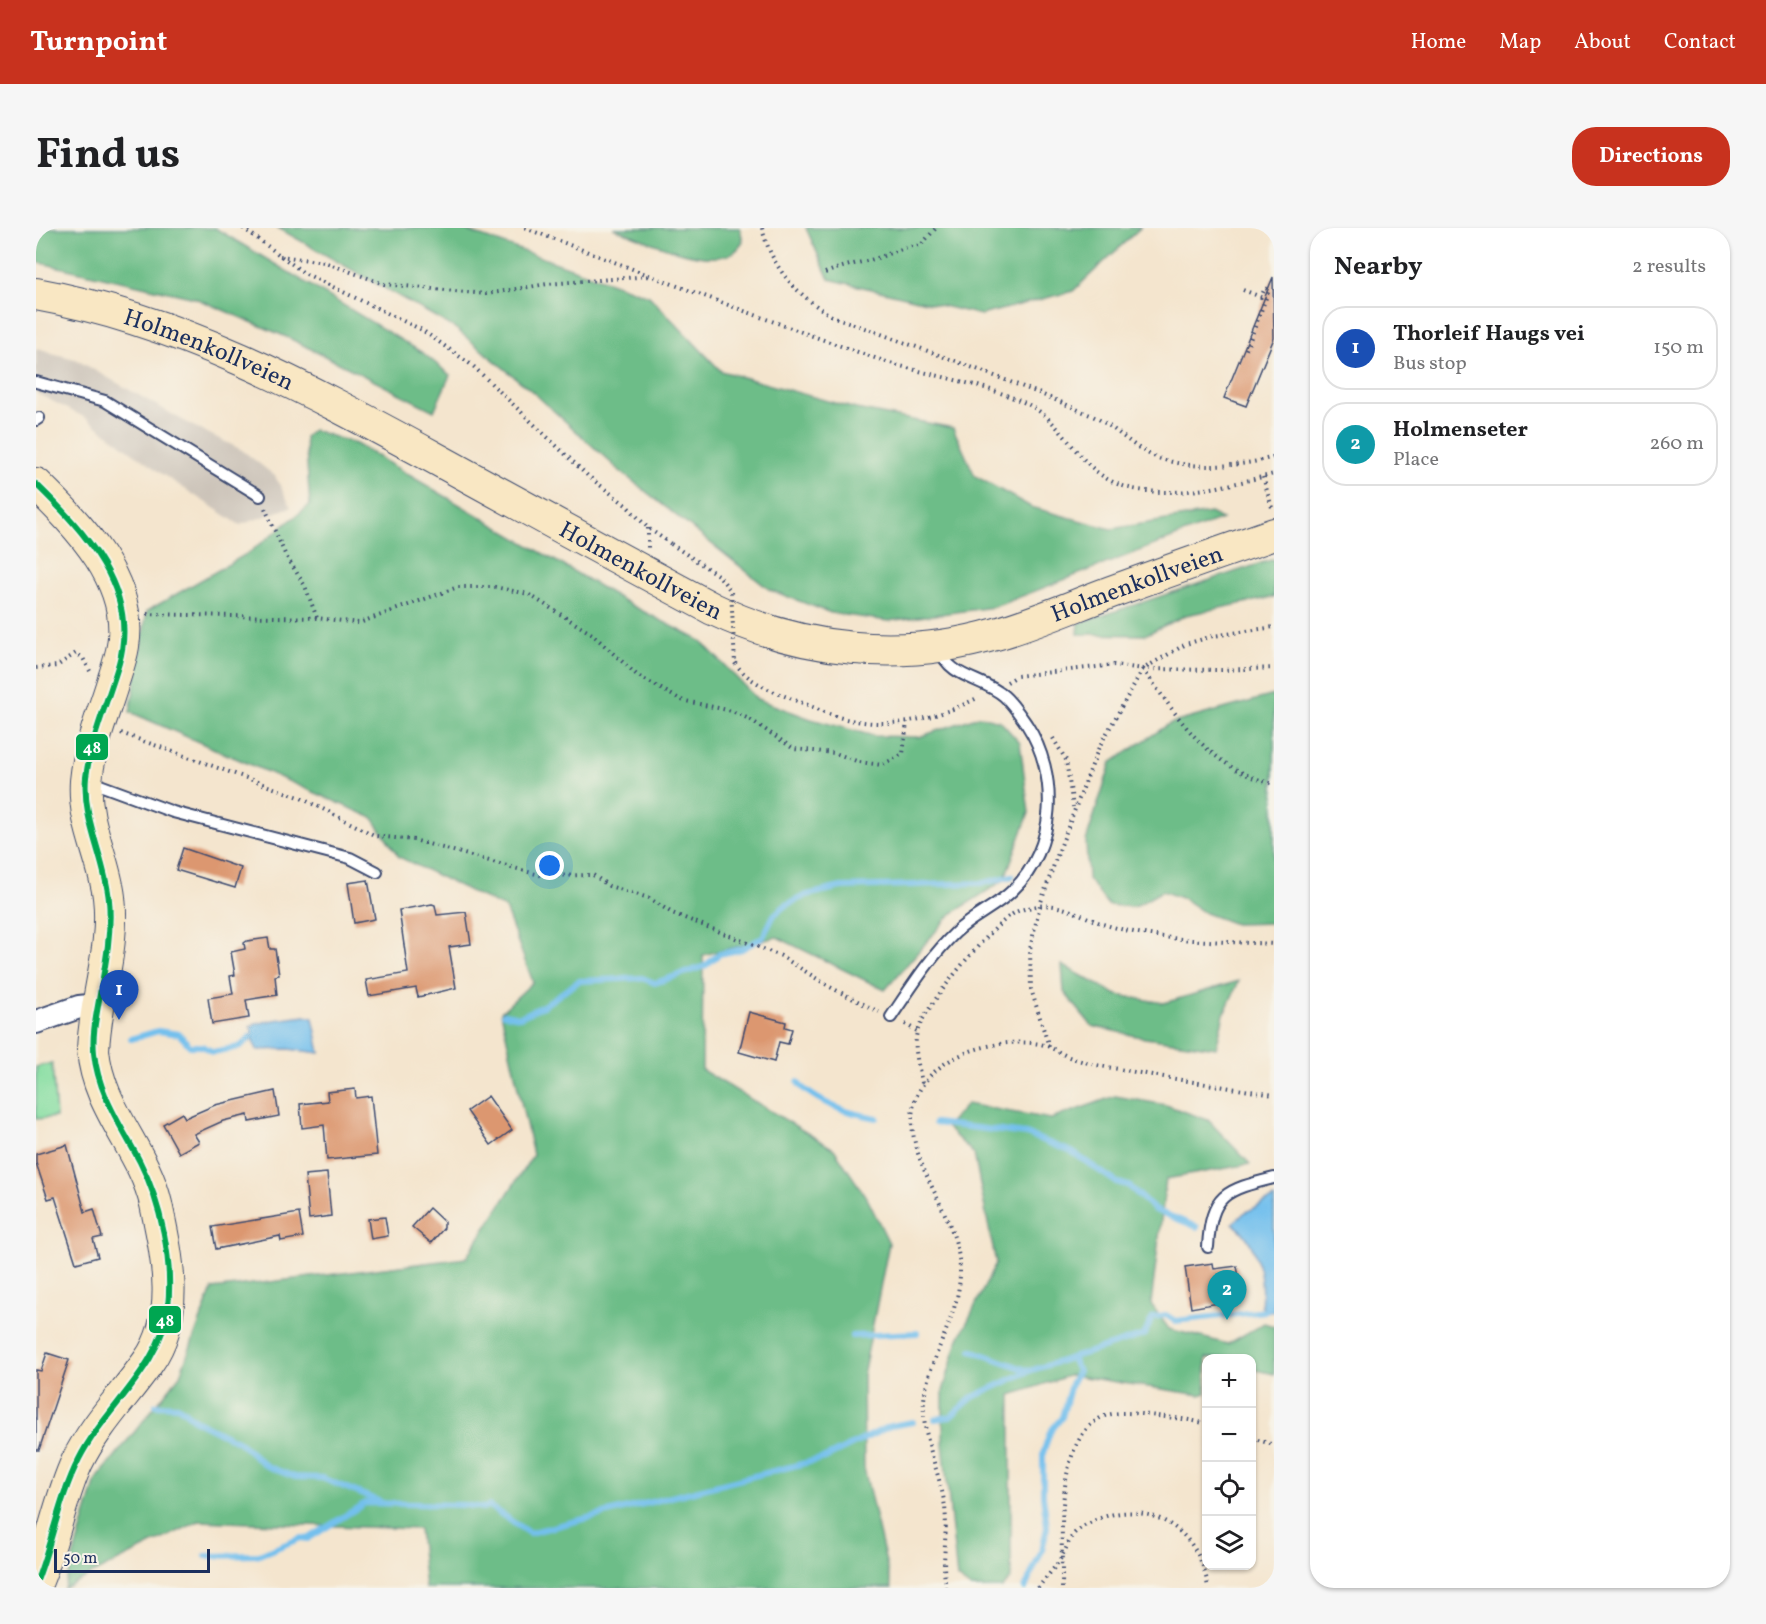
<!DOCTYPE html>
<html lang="en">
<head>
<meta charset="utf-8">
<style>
  :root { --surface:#fff; --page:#f6f6f6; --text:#202124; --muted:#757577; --line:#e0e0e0; --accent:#c8321e }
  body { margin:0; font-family:Vollkorn,serif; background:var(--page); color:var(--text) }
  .controls { position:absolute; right:18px; bottom:18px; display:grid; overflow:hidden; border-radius:12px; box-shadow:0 2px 4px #0004 }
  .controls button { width:54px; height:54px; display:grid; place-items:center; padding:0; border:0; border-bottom:2px solid var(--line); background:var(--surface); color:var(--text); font:30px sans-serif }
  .scale { position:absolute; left:18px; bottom:15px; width:156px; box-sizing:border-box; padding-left:6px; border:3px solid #1b2f5e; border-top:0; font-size:16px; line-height:21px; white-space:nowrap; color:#1b2f5e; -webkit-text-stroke:4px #f7f3e8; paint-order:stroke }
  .you { position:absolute; left:514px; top:638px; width:21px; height:21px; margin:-15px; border:4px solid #fff; border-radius:50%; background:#1a73e8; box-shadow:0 0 0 9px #1a73e833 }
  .badge { display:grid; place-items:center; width:39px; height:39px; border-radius:50%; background:var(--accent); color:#fff; font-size:20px; font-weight:700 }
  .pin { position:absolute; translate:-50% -50px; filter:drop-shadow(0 2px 3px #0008) }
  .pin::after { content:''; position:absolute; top:32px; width:21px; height:18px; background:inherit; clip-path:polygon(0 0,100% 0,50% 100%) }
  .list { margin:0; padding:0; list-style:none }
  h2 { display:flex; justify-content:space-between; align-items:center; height:78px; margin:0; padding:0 24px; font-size:26px }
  h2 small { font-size:20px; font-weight:400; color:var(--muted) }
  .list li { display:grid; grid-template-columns:39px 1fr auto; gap:18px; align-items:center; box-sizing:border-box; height:84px; margin:0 12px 12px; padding:0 12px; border:2px solid var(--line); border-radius:24px }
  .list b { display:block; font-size:22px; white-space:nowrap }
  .list p { margin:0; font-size:20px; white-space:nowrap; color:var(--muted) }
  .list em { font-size:20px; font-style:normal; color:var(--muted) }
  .icon { flex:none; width:33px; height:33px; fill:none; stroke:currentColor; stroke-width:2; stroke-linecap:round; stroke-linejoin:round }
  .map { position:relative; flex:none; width:1238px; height:1360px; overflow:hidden; border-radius:24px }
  header { display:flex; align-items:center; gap:36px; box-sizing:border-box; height:84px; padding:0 30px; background:var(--accent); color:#fff }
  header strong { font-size:28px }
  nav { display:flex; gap:33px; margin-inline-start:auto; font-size:21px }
  .intro { display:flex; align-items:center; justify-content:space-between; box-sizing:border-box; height:144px; padding:0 36px }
  h1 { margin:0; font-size:42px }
  .button { padding:15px 27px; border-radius:24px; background:var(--accent); color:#fff; font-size:21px; font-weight:700 }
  main { display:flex; gap:36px; padding:0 36px }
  aside { flex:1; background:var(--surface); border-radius:24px; box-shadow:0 2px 4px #0004 }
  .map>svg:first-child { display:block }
  .industrial { fill:#cbc2b8 }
  .green { fill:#87dea2; stroke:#518680; stroke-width:1.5 }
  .forest { fill:#6dbd88; stroke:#447673; stroke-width:1.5 }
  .water { fill:#73c0ed; stroke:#4778a6; stroke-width:1.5 }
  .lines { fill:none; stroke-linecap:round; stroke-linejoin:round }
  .stream { stroke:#73c0ed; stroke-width:6 }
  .building { fill:#dc976f }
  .lane-casing { stroke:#3c4a6f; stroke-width:14 }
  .street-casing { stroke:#3c4a6f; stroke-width:26 }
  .secondary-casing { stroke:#3c4a6f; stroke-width:34 }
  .path { stroke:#3c4a6f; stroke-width:4; stroke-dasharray:1.5 4.5; stroke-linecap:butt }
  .lane { stroke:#fff; stroke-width:10 }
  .street { stroke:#fff; stroke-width:22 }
  .secondary { stroke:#f9e7c3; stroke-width:32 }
  .path-bridge { stroke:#3c4a6f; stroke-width:4; stroke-dasharray:1.5 4.5; stroke-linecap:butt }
  .bus-1-casing { stroke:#f7f3e8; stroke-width:10 }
  .bus-1 { stroke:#00a651; stroke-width:6 }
  .labels { text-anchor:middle; stroke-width:4.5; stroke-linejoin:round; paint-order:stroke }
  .street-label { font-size:24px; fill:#1b2f5e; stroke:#f7f3e8 }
  .line-badge { stroke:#f7f3e8; stroke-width:2 }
  .badge-label { font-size:16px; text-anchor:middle; font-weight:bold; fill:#fff }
</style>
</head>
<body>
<header>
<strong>Turnpoint</strong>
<nav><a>Home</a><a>Map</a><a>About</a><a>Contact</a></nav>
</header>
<div class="intro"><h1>Find us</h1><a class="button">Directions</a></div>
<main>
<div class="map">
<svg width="1238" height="1360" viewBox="0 0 1238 1360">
  <rect width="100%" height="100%" fill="#f7f3e8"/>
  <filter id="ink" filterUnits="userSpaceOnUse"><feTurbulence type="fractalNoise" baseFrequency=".0167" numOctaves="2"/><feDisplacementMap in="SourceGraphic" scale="12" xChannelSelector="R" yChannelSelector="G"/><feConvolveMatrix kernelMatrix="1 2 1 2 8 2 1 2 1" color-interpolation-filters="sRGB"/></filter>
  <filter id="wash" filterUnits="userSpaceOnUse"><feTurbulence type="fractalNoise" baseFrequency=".008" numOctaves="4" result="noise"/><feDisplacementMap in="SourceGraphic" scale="24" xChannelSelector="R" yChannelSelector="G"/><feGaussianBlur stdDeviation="1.35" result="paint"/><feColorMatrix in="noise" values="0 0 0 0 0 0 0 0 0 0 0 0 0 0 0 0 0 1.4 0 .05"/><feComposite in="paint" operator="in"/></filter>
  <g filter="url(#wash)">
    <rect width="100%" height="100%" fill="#f4e5ce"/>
    <path class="industrial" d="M 0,121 L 39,131 L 157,198 L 206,222 L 239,248 L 255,279 L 204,297 L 126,246 L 50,190 L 0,165 Z"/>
    <path class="green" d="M 16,835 L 20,889 L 0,891 L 0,839 Z"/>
    <g class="forest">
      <path d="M 0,0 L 179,0 L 387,125 L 414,147 L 398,183 L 255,111 L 159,70 L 0,34 Z"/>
      <path d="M 242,0 L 423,0 L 613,68 L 685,143 L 820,181 L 917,200 L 939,248 L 995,279 L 1075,301 L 1174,285 L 1186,291 L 958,379 L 852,393 L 795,385 L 734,362 L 584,243 L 498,165 L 419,100 Z"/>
      <path d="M 577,0 L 704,0 L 707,14 C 705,17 701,22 698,24 C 671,42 606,10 577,0 Z"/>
      <path d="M 770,0 L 1104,0 L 1037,63 L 945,87 L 793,51 Z"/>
      <path d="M 277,202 L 320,216 L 595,377 L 665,413 L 721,471 L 775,491 L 838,508 L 883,509 L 943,488 L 964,493 L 984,515 L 993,585 L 968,652 L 914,687 L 849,762 L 741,709 L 667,727 L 666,842 L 798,921 L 832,972 L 853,1015 L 827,1147 L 828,1240 L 856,1360 L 389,1360 L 383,1301 L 163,1293 L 28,1360 L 60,1252 L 144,1147 L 176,1061 L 430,1030 L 497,927 L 465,784 L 497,754 L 469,680 L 363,629 L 337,590 L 94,484 L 111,383 L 214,324 L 274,277 L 269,209 Z"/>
      <path d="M 1238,331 L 1238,369 L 1150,387 L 1109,407 L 1042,406 L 1043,395 Z"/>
      <path d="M 1238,467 L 1238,695 L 1199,696 L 1169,685 L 1148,671 L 1126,663 L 1098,679 L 1072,677 L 1052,651 L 1050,613 L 1075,535 L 1133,496 Z"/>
      <path d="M 1026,737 L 1081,767 L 1128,775 L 1203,753 L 1188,786 L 1180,820 L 1109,810 L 1056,798 L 1028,764 Z"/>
      <path d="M 1079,868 L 1130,877 L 1172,892 L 1214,936 L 1130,951 L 1115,1076 L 1133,1101 L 1192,1116 L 1228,1095 L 1238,1098 L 1238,1146 L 1221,1142 L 1216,1144 L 1216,1130 L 1170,1130 L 1170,1165 L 1164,1167 L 1035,1147 L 975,1167 L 975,1350 L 966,1360 L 935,1360 L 921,1350 L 907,1215 L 907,1163 L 921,1115 L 960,1035 L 938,926 L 910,899 L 931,876 L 1015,891 Z"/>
    </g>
    <g class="water">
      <path d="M 269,788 L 277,790 L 284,825 L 252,821 L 221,822 L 217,813 L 215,798 C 231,791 251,791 269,788 Z"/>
      <path d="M 1238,970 L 1238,1084 L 1230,1083 L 1225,1078 C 1228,1052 1221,1011 1197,996 L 1208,985 Z"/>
    </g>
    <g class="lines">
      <g class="stream">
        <path d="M 468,786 L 484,789 L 507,778 L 543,753 L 606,750 L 619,755 L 669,738 L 683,726 L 706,721 L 727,709 L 738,687 L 750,677 L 771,667 L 805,659 L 948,655 L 976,648"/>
        <path d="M 95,811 L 122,803 L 143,806 L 154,818 L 167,818 L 177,824 L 203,819 L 214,810"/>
        <path d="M 762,854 C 764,860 770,862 775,866 C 797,881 815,885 841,890"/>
        <path d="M 899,895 L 990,906 L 1036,924 L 1080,954 L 1093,958 L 1119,982 L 1161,999"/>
        <path d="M 816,1108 L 881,1105"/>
        <path d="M 935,1122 L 993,1143"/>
        <path d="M 120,1177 L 142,1178 L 159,1192 L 203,1214 L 230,1238 L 259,1249 L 286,1250 L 345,1274"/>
        <path d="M 899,1191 L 914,1189 L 937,1169 L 993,1143 L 1108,1107 L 1117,1089 L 1130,1087 L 1139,1093 L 1230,1083"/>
        <path d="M 170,1328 L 223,1327 L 265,1310 L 272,1311 L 329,1275 L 429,1277 L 447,1280 L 453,1278 L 493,1305 L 789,1230 L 854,1198 L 877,1194"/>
        <path d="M 989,1360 L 1006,1322 L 1011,1299 L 1007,1268 L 1007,1225 L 1014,1204 L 1026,1189 L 1035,1156 L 1042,1143 L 1036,1130"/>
      </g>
    </g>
    <g id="blocks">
      <g class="building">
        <path d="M 1237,49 L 1238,110 L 1210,178 L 1188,170 Z"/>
        <path d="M 147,620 L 205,640 L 199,660 L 140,642 Z"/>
        <path d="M 332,652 L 339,691 L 318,695 L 312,655 Z"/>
        <path d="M 396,676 L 399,677 L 401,687 L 430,684 L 435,716 L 413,719 L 420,760 L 382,769 L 380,760 L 333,768 L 330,752 L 372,745 L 363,682 Z"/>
        <path d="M 232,710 L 234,721 L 239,721 L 243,747 L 239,748 L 241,767 L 210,772 L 213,790 L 176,796 L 172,770 L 197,766 L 194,748 L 199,747 L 195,724 L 209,721 L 208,715 L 211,713 Z"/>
        <path d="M 713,784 L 750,794 L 749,799 L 756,801 L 752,816 L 743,814 L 738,834 L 703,824 Z"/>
        <path d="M 319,861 L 320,870 L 335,868 L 341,927 L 291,932 L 288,897 L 266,900 L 264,876 L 292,873 L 291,864 Z"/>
        <path d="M 239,863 L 243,888 L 213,894 L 212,887 L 187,893 L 158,906 L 163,914 L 143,925 L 127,896 L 146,885 L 149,890 L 179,877 Z"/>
        <path d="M 452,868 L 476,902 L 455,917 L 431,883 Z"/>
        <path d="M 31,917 L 49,984 L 58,981 L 66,1009 L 57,1011 L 62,1029 L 40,1035 L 19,969 L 12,971 L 0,935 L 0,926 Z"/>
        <path d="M 291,945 L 295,988 L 273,991 L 269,947 Z"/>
        <path d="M 393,980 L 408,994 L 408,1000 L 395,1015 L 376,999 Z"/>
        <path d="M 263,985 L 267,1009 L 245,1013 L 244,1008 L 180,1021 L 176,999 Z"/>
        <path d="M 349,989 L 352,1008 L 335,1011 L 332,991 Z"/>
        <path d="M 1177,1035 L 1178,1041 L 1201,1038 L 1206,1066 L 1182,1069 L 1183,1075 L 1155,1080 L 1149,1039 Z"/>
        <path d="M 11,1125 L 33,1132 L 3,1222 L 0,1222 L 0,1142 L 5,1143 Z"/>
      </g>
    </g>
  </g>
  <g filter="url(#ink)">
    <use href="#blocks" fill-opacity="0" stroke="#3c4a6f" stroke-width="1.5"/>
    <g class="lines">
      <defs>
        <g id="lane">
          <path d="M 0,154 L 69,173 L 224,268"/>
          <path d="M 0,192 L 3,190"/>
          <path d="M 53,553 L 137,584 L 314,630 L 341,644"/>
          <path d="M 855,789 C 874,761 894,729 919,705 C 936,688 960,679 977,662 C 1021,620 1023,546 991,497 C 984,487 977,476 968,468 C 948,450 912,450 904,421"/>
          <path d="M 1172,1019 C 1175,966 1189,962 1238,950"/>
        </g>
        <path id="street" d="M 0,794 L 43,779 L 62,777"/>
        <g id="secondary">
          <path id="s1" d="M 0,66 C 144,92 270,160 397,229 C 490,280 583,331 677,381 C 765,423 865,434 960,406 C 999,395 1037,378 1075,364 C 1129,344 1183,325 1238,306"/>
          <path d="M 0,256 C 42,297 98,353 87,418 C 85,431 80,444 76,457 C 66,489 53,520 50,553 C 47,595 68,629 73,669 C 79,720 59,771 57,822 C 62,881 107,920 120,976 C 131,1028 145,1088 112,1134 C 88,1168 59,1197 41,1234 C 23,1273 17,1316 0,1355"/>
        </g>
      </defs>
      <use href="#lane" class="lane-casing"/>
      <use href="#street" class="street-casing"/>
      <use href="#secondary" class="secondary-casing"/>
      <g class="path">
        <path d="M 207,0 L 268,45 L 386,102 L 437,138 L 552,248 L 590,277 L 612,300 L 635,316"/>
        <path d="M 489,0 C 605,44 721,89 839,130 C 887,147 940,153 987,174 C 1037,196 1040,252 1103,262 C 1149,269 1194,257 1238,246"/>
        <path d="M 726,0 C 736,41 761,67 796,88 C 882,120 968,149 1052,186 C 1079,197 1097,222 1125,231 C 1160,242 1203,239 1238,229"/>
        <path d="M 244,28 L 288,34 L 348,56 L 450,66 L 511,56 L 615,48"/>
        <path d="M 789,45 C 804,39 814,37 830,33 C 849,29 866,18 885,17 L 900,0"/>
        <path d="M 1207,62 L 1225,69 L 1229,60 L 1233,62 L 1209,125"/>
        <path d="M 1227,249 L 1237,283"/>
        <path d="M 229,280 L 249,326 L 269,358 L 281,390 L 323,395 L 422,359 L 459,359 L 492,366 L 556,406 L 602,448 L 645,472 L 696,483 L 715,492 L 758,521 L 799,525 L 823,534 L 846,537 L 867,526 L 871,494"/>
        <path d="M 612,300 L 612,320"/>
        <path d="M 111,386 L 281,390"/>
        <path d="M 699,435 C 714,456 739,464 761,473 C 774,477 786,484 799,488 C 847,503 897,493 941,470"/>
        <path d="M 0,440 L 21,438 L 40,425 L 47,430 L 54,443"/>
        <path d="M 1107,441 C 1144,492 1172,540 1238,556"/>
        <path d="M 971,454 L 981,448 L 1078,437 L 1107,441 L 1185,442 L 1238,440"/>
        <path d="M 85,505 L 263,569 L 340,608 L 378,612 L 507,648 L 557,647 L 573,658 L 613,670 L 636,685 L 745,728 L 794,759 L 843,784"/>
        <path d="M 1017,510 L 1030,532 L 1037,579"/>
        <path d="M 869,796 L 881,803"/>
        <path d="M 1013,819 L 995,761 L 994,721 L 1004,677 L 1022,625 L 1063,519 L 1107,441 L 1150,416 L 1177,408 L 1238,399"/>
        <path d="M 886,855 C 883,839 876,817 882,801 C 892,775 955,697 980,684 C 986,681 996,679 1002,678 C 1023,674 1048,689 1067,696 C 1124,714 1180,713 1238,716"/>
        <path d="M 1216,1210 L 1238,1217"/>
        <path d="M 910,1360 C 905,1333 912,1306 909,1279 C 904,1243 885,1209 888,1172 C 893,1127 925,1087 924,1042 C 923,989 876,944 876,891 C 877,832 954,808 1004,816 C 1015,818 1023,825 1033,829 C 1047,834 1062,838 1077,840 C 1130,850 1184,858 1238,867"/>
        <path d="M 1002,1360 C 1010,1349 1021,1338 1027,1326 C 1032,1318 1033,1309 1041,1303 C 1096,1262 1164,1293 1172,1360"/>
        <path d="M 1026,1360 C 1027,1313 1017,1214 1066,1189 C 1081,1182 1105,1186 1121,1188 C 1137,1190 1154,1191 1170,1196"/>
      </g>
      <use href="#lane" class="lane"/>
      <use href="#street" class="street"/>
      <use href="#secondary" class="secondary"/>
      <path class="path-bridge" d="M 635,316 L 683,348 L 695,363 L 699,435"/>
      <defs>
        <path id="bus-1" d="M 0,256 C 48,303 104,362 83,435 C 72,473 55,510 50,549 C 46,592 69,630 73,672 C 76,705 69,739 63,772 C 60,789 56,808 58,825 C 62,866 86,899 104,934 C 125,975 137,1033 132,1079 C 125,1140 69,1179 43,1231 C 23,1270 16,1315 0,1355"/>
      </defs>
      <use href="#bus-1" class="bus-1-casing"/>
      <use href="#bus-1" class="bus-1"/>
    </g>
  </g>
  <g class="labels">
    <g class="street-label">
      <text dy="8" stroke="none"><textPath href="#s1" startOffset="182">Holmenkollveien</textPath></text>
      <text dy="8" stroke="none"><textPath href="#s1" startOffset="668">Holmenkollveien</textPath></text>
      <text dy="8" stroke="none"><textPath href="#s1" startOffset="1190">Holmenkollveien</textPath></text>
    </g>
  </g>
  <g class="line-badge">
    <rect x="39" y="505" width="34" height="28" rx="6" fill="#00a651"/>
    <rect x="112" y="1077" width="34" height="29" rx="6" fill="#00a651"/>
  </g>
  <g class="badge-label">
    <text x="56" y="525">48</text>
    <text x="129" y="1098">48</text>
  </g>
</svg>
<div class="controls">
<button>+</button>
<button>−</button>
<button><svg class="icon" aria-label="locate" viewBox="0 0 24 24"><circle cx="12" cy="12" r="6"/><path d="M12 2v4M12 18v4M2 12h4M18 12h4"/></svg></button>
<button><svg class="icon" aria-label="layers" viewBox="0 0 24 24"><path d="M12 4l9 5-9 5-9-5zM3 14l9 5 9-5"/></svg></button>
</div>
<div class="scale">50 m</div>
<div class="you"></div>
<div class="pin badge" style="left:83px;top:792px;background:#1a4fb4">1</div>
<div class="pin badge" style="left:1191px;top:1092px;background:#0f9aa8">2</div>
</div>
<aside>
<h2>Nearby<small>2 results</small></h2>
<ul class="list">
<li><span class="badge" style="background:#1a4fb4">1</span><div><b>Thorleif Haugs vei</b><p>Bus stop</p></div><em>150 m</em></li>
<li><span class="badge" style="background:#0f9aa8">2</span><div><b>Holmenseter</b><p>Place</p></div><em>260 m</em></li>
</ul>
</aside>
</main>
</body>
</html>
